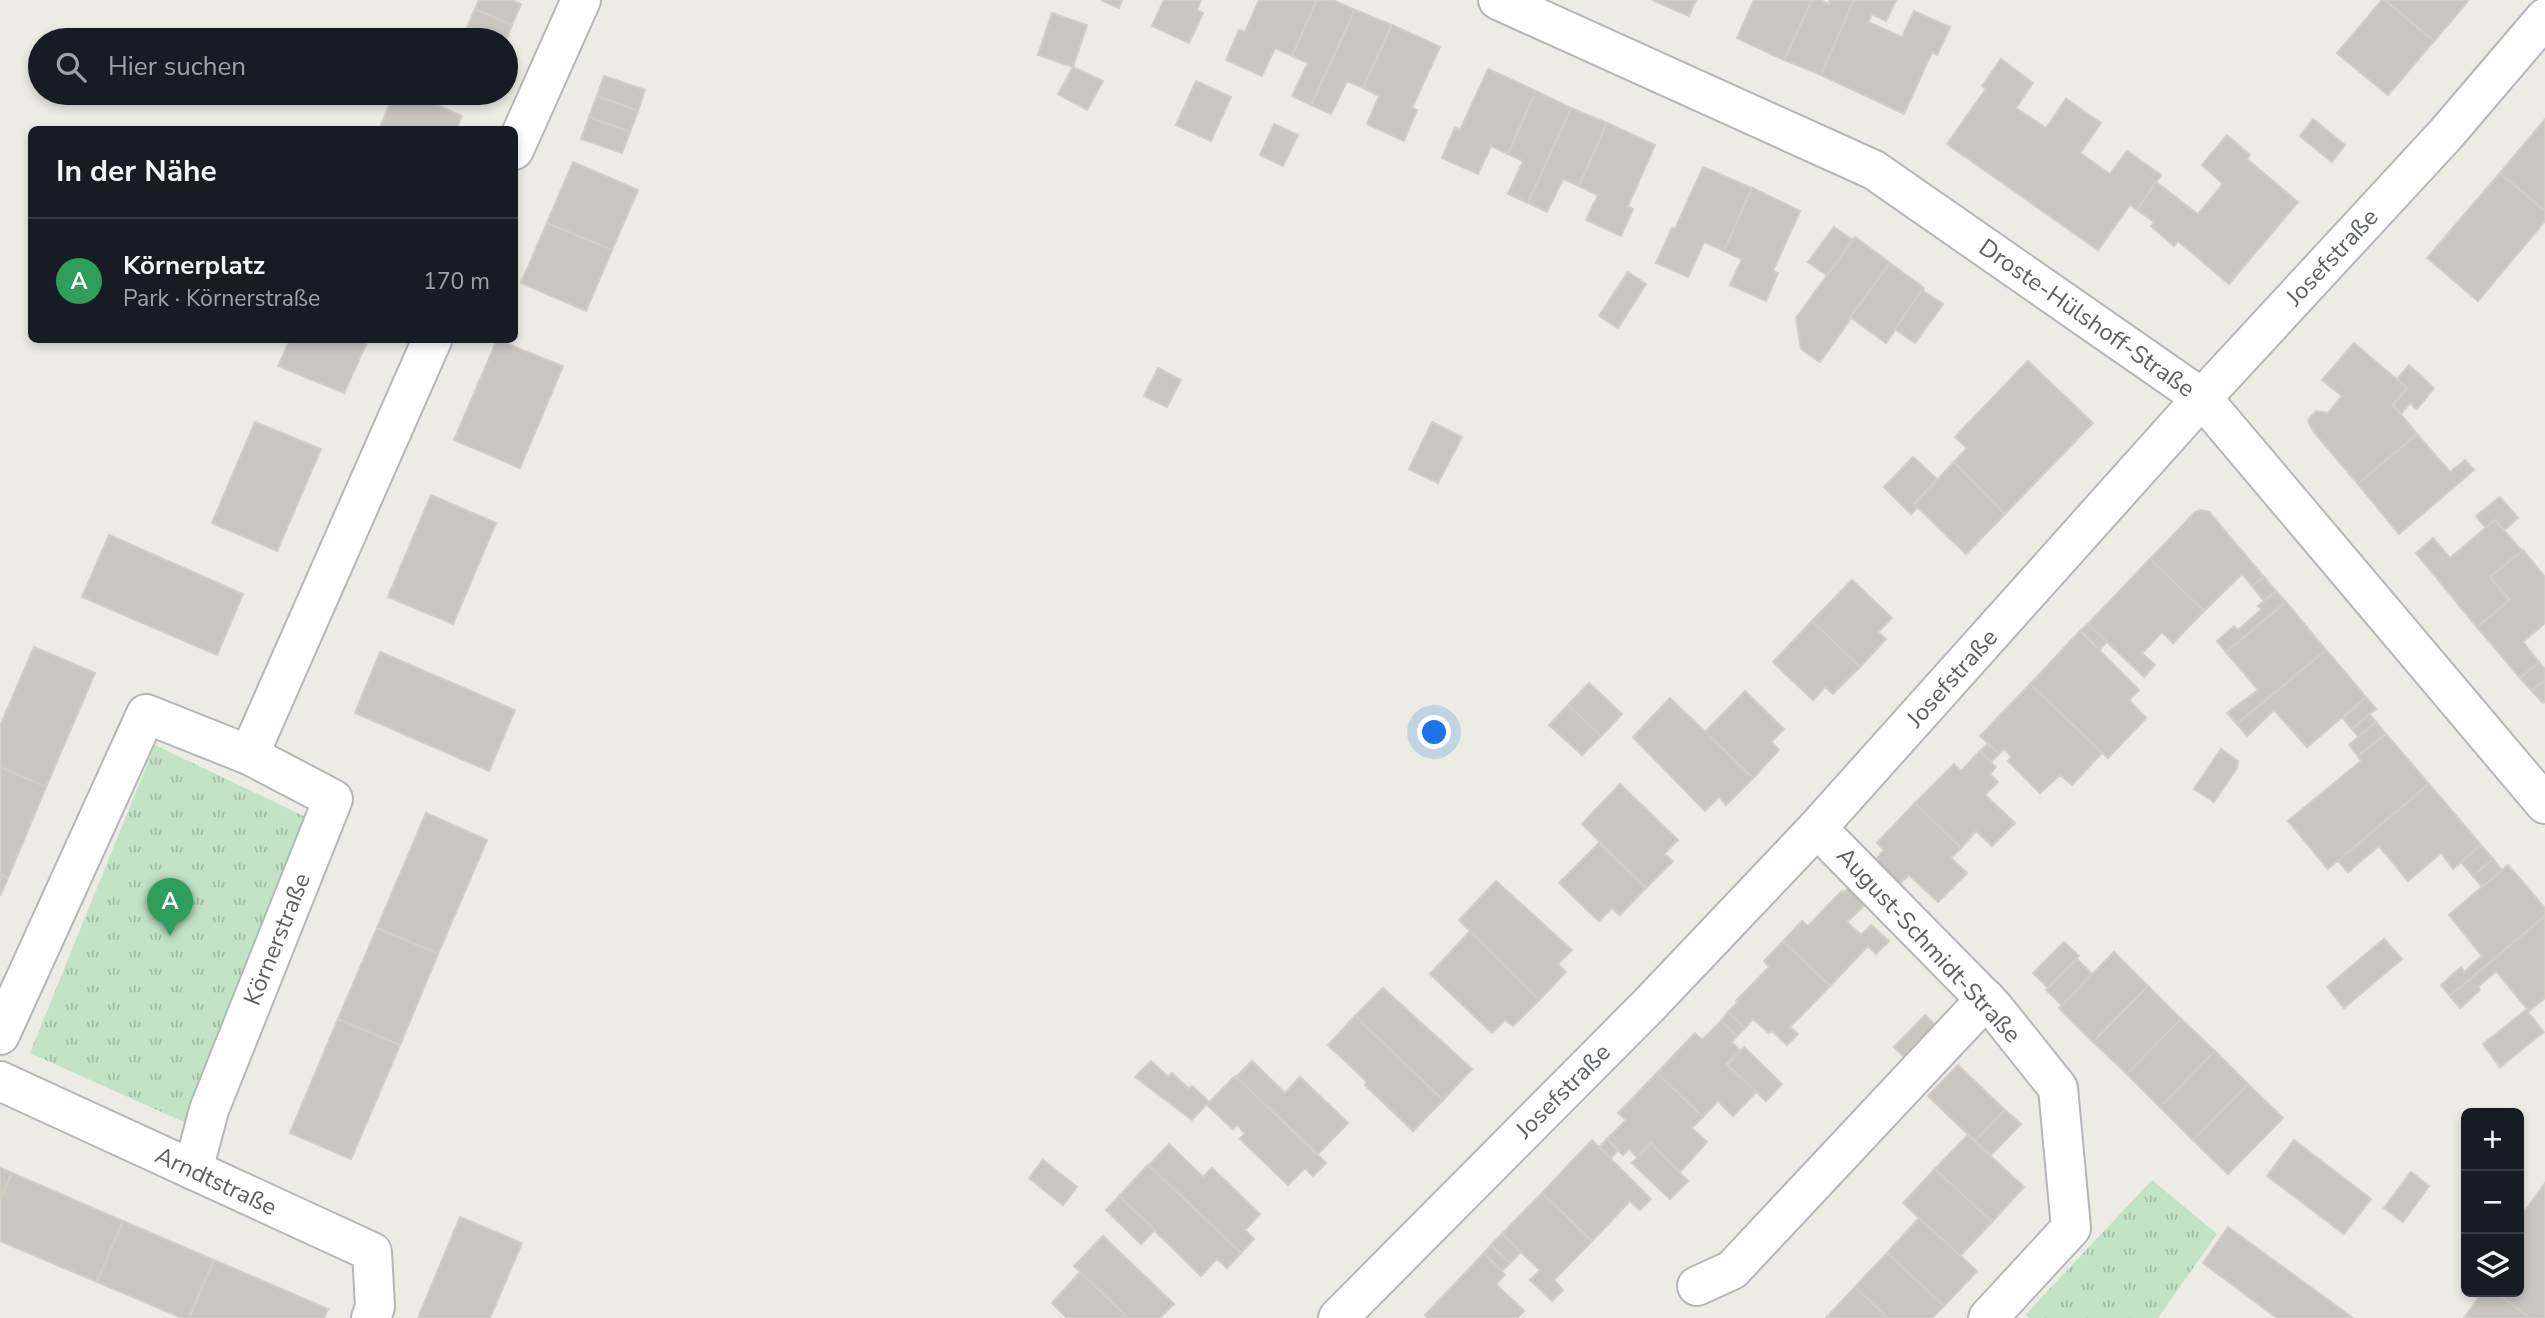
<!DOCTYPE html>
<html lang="de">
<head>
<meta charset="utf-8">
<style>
  :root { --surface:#171b24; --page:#20242c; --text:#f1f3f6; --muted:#9ea1a6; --line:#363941; --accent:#db563d }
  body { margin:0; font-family:"Nunito Sans",sans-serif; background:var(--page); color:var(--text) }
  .controls { position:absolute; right:21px; bottom:21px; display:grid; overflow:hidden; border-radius:10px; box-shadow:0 4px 10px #0003 }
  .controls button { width:63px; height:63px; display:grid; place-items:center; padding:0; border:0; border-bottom:2px solid var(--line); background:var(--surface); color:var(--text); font:35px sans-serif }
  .you { position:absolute; left:1435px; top:733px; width:24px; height:24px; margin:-18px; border:5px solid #fff; border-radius:50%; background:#1a73e8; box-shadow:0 0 0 10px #1a73e833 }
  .badge { display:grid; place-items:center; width:46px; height:46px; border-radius:50%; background:var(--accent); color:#fff; font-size:23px; font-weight:700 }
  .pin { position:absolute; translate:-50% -58px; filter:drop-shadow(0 2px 4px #0008) }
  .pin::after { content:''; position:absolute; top:37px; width:24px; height:21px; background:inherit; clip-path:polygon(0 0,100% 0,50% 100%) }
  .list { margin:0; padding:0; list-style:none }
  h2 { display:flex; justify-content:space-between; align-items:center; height:91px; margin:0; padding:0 28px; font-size:30px }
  h2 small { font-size:23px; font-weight:400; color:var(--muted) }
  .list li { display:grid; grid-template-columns:46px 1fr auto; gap:21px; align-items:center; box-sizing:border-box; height:126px; padding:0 28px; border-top:2px solid var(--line) }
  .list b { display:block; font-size:26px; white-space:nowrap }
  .list p { margin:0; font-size:23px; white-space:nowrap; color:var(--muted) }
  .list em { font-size:23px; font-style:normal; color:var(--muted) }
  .icon { flex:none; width:38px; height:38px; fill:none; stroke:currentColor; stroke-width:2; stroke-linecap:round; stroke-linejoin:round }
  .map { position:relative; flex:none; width:2545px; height:1318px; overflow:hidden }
  .search { position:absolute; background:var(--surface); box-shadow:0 4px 10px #0003; left:28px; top:28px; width:490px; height:77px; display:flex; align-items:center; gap:18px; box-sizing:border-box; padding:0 24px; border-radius:38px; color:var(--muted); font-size:26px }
  .panel { position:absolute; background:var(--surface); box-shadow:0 4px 10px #0003; left:28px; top:126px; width:490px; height:217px; border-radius:10px }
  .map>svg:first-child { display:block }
  .park { fill:url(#park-tufts) }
  .building { fill:#c9c6c1; stroke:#d2cec3; stroke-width:2 }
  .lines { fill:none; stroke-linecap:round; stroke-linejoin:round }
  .minor-casing { stroke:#b4b6ba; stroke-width:42 }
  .minor { stroke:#fff; stroke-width:38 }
  .labels { text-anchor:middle; stroke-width:6; stroke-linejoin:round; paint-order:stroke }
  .street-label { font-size:24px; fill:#5c5f63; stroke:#fff }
</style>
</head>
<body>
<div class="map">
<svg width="2545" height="1318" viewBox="0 0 2545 1318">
  <defs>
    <pattern id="park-tufts" width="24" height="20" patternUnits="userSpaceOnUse" patternTransform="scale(1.75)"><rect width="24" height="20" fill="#c3e3c5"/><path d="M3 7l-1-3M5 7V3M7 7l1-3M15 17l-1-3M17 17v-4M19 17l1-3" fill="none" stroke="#a2bba4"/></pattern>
  </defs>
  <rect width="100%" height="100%" fill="#edece4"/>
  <g class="park">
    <path d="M 155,745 L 310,819 L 186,1123 L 30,1053 Z"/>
    <path d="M 2152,1180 L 2217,1234 L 2158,1318 L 2030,1318 L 2025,1315 Z"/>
  </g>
  <g class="building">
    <path d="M 479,0 L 511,0 L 521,4 L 512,25 L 475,9 Z"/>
    <path d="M 1101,0 L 1122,0 L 1119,8 Z"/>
    <path d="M 1164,0 L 1201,0 L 1197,10 L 1203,13 L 1189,43 L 1152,26 Z"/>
    <path d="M 1259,0 L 1317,0 L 1292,56 L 1275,48 L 1262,76 L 1226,60 L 1239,30 L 1245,32 Z"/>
    <path d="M 1317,0 L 1333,0 L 1355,10 L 1311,105 L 1292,96 L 1308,63 L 1292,56 Z"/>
    <path d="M 1652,0 L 1696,0 L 1689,16 Z"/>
    <path d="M 1754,0 L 1812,0 L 1784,60 L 1737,38 Z"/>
    <path d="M 1812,0 L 1820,0 L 1829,4 L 1830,0 L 1854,0 L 1821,75 L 1784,60 Z"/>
    <path d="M 1854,0 L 1896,0 L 1886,21 L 1872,14 L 1868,22 L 1902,37 L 1914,11 L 1950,27 L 1937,55 L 1932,52 L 1904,114 L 1821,75 Z"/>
    <path d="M 2382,0 L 2385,0 L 2434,41 L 2388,95 L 2337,53 Z"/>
    <path d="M 2385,0 L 2469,0 L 2434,41 Z"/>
    <path d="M 475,9 L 512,25 L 506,41 L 491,40 L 466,30 Z"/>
    <path d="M 1355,10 L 1392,25 L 1363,88 L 1347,81 L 1331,114 L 1311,105 Z"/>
    <path d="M 1052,13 L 1087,25 L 1073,67 L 1038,55 Z"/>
    <path d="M 1392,25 L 1440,47 L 1412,108 L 1417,110 L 1404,141 L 1367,124 L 1379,96 L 1363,88 Z"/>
    <path d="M 466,30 L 491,40 L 461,40 Z"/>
    <path d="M 2001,59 L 2033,83 L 2016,108 L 2046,128 L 2066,99 L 2101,123 L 2080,153 L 2110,174 L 2127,151 L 2161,175 L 2137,210 L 2130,205 L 2098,250 L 1947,144 L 1986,89 L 1982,86 Z"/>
    <path d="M 1073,67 L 1103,81 L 1087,110 L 1058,94 Z"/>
    <path d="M 1488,69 L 1536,91 L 1508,154 L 1491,146 L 1478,174 L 1442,158 L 1455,127 L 1460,130 Z"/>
    <path d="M 604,76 L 645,90 L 638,111 L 597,96 Z"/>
    <path d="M 1196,81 L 1231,97 L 1211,141 L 1176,125 Z"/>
    <path d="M 1536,91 L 1571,108 L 1528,203 L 1508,194 L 1523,161 L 1508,154 Z"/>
    <path d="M 394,93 L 409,93 L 462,116 L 456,130 L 379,130 Z"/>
    <path d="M 597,96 L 638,111 L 630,132 L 589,117 Z"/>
    <path d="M 1571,108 L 1607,123 L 1579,186 L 1563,179 L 1547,212 L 1528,203 Z"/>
    <path d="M 589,117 L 630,132 L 622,153 L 581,139 Z"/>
    <path d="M 2313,119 L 2345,145 L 2332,162 L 2300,136 Z"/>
    <path d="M 2545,119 L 2545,211 L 2500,173 Z"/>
    <path d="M 1607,123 L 1655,145 L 1628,206 L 1633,209 L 1621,236 L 1586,220 L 1598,195 L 1579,186 Z"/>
    <path d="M 1274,124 L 1298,135 L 1283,166 L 1260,155 Z"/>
    <path d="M 2227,135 L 2250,155 L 2247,159 L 2298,202 L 2229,284 L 2178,241 L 2174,246 L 2151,226 L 2154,222 L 2137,210 L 2156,182 L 2198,214 L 2223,184 L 2202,165 Z"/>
    <path d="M 573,162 L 638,190 L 612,250 L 547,223 Z"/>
    <path d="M 1703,167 L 1752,188 L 1724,251 L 1704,242 L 1688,277 L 1656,263 L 1672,228 L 1675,229 Z"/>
    <path d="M 2500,173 L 2545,211 L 2545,221 L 2478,301 L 2427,258 Z"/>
    <path d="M 1752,188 L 1800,211 L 1773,271 L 1778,273 L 1766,301 L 1730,285 L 1742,259 L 1724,251 Z"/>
    <path d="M 547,223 L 612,250 L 586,311 L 521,283 Z"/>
    <path d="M 1834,227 L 1854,241 L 1828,276 L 1808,262 Z"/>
    <path d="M 1855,237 L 1890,263 L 1820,362 L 1801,349 L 1796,318 Z"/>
    <path d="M 1890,263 L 1924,288 L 1886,343 L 1850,317 Z"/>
    <path d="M 1628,272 L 1646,284 L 1618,328 L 1599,316 Z"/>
    <path d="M 1922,290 L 1943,304 L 1915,343 L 1895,329 Z"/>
    <path d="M 290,340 L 368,340 L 344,393 L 278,366 Z"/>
    <path d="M 497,340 L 563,366 L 520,468 L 454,440 Z"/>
    <path d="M 2354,343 L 2407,388 L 2393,405 L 2417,434 L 2358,484 L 2313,431 L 2308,420 L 2316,411 L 2328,413 L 2342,396 L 2322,380 Z"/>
    <path d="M 2028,361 L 2093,423 L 2005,514 L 1954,462 L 1967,448 L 1955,437 Z"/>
    <path d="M 2409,365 L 2434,388 L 2417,409 L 2410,403 L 2401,414 L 2393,405 L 2407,388 L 2397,379 Z"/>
    <path d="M 1158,368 L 1181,380 L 1167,407 L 1144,396 Z"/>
    <path d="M 255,422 L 321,449 L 277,551 L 212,523 Z"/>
    <path d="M 1432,422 L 1462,437 L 1438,483 L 1409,469 Z"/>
    <path d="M 2417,434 L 2450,472 L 2465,460 L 2474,470 L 2399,534 L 2358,484 Z"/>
    <path d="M 1913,457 L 1937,479 L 1914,504 L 1918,507 L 1911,514 L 1884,487 Z"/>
    <path d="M 1954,462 L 2005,514 L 1966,554 L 1914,504 Z"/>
    <path d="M 431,495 L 496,523 L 453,624 L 388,597 Z"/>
    <path d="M 2500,497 L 2518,518 L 2504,530 L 2495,520 L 2486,528 L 2476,516 Z"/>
    <path d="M 2201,510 L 2209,512 L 2264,577 L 2252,586 L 2242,574 L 2204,611 L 2150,559 L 2195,512 Z"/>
    <path d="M 2495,520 L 2522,551 L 2490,577 L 2510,600 L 2477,627 L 2416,553 L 2433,538 L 2450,558 Z"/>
    <path d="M 109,535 L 243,594 L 217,655 L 82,597 Z"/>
    <path d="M 2523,550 L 2545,577 L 2545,623 L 2523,642 L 2539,662 L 2520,678 L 2477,627 L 2510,600 L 2490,577 Z"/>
    <path d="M 2150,559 L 2204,611 L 2173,643 L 2162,632 L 2142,653 L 2155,665 L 2144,677 L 2088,624 Z"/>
    <path d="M 2264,577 L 2276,591 L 2264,601 L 2252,586 Z"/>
    <path d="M 1852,580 L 1892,618 L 1878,632 L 1886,639 L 1860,667 L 1812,621 Z"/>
    <path d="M 2276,591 L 2286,602 L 2226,652 L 2217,641 L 2234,626 L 2238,630 L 2262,609 L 2258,606 Z"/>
    <path d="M 2286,602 L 2326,650 L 2237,724 L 2227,713 L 2258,690 L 2226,652 Z"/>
    <path d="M 1812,621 L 1860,667 L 1833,694 L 1825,687 L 1813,700 L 1773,662 Z"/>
    <path d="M 2088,624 L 2107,642 L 2099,650 L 2080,631 Z"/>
    <path d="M 2080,631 L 2139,690 L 2129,700 L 2146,718 L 2108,758 L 2030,684 Z"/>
    <path d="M 34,647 L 95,673 L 46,787 L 0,767 L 0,726 Z"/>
    <path d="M 2326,650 L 2366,697 L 2307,747 L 2274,710 L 2247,736 L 2237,724 Z"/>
    <path d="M 380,652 L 515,710 L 489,771 L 355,713 Z"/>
    <path d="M 2539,662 L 2545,669 L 2545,680 L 2532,691 L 2520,678 Z"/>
    <path d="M 2545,680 L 2545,701 L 2543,703 L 2532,691 Z"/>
    <path d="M 1589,683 L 1622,714 L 1601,736 L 1568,705 Z"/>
    <path d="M 2030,684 L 2102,753 L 2072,785 L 2060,775 L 2040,793 L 2008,761 L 2012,757 L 2004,749 L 1999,754 L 1980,736 Z"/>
    <path d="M 1745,691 L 1784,729 L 1771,742 L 1779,750 L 1753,778 L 1705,732 Z"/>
    <path d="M 2366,697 L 2376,709 L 2352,729 L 2343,718 Z"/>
    <path d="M 1670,698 L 1753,778 L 1726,805 L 1719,797 L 1705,811 L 1633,737 Z"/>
    <path d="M 1568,705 L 1601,736 L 1582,755 L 1549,725 Z"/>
    <path d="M 2369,714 L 2376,722 L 2359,737 L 2352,729 Z"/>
    <path d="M 2376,722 L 2386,734 L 2358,756 L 2349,745 Z"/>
    <path d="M 2386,734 L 2429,784 L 2328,869 L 2288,821 L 2361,761 L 2358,756 Z"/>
    <path d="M 1987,744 L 1999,754 L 1991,762 L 1980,751 Z"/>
    <path d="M 2221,749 L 2238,761 L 2237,768 L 2214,802 L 2194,789 Z"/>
    <path d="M 1980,751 L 1996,767 L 1990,774 L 1998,782 L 1985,795 L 2015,823 L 1992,846 L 1976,831 L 1961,848 L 1915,803 L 1954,764 L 1961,771 Z"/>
    <path d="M 0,767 L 46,787 L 8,878 L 0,874 Z"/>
    <path d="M 1620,784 L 1678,840 L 1664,854 L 1673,861 L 1646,888 L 1582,824 Z"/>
    <path d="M 2429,784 L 2481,845 L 2453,869 L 2441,853 L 2408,881 L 2379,846 L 2348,872 L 2338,861 Z"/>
    <path d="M 1915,803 L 1961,848 L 1951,858 L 1967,873 L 1938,902 L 1909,875 L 1898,885 L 1874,861 L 1884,850 L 1877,843 Z"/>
    <path d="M 426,813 L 487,840 L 438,954 L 377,928 Z"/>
    <path d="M 1599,843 L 1646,888 L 1620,915 L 1612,908 L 1599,921 L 1559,883 Z"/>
    <path d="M 2481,845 L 2493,859 L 2473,876 L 2461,862 Z"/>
    <path d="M 2493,859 L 2502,870 L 2482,887 L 2473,876 Z"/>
    <path d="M 2508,865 L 2545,908 L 2545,916 L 2450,996 L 2441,985 L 2461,967 L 2464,972 L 2482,956 L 2449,915 Z"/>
    <path d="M 0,874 L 8,878 L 0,896 Z"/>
    <path d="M 1496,881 L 1572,950 L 1558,964 L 1566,972 L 1539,1000 L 1459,920 Z"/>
    <path d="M 1853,884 L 1870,900 L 1847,922 L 1861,935 L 1871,925 L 1889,941 L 1876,954 L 1868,946 L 1830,986 L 1783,941 L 1802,921 L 1808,926 L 1842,891 L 1843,893 Z"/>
    <path d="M 2545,916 L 2545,998 L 2529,1011 L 2496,971 L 2478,987 L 2480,990 L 2460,1008 L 2450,996 Z"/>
    <path d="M 377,928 L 438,954 L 400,1045 L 338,1019 Z"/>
    <path d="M 1470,931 L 1539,1000 L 1513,1026 L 1505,1020 L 1492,1033 L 1430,974 Z"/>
    <path d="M 2384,939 L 2402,959 L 2344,1008 L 2327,987 Z"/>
    <path d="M 1783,941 L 1830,986 L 1790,1027 L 1798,1034 L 1787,1045 L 1772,1031 L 1769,1033 L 1753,1019 L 1745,1028 L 1728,1012 L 1737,1003 L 1736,1001 L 1769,967 L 1764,961 Z"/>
    <path d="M 2064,942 L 2079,956 L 2048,988 L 2033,973 Z"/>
    <path d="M 2114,952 L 2148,986 L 2093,1042 L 2059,1008 Z"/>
    <path d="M 2077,959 L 2092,974 L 2062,1005 L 2046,990 Z"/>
    <path d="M 2148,986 L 2181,1019 L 2127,1074 L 2093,1042 Z"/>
    <path d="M 1383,988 L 1472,1069 L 1443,1100 L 1355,1016 Z"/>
    <path d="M 2526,1010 L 2544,1032 L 2500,1067 L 2483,1044 Z"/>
    <path d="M 1728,1012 L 1745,1028 L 1737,1036 L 1721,1021 Z"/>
    <path d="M 1925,1015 L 1943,1033 L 1912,1065 L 1894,1047 Z"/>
    <path d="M 1355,1016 L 1443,1100 L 1413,1131 L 1365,1085 L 1367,1082 L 1328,1045 Z"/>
    <path d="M 338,1019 L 400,1045 L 351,1159 L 290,1133 Z"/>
    <path d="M 2181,1019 L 2215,1051 L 2160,1107 L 2127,1074 Z"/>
    <path d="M 1721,1021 L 1737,1036 L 1732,1042 L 1740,1051 L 1726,1064 L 1756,1092 L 1733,1116 L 1718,1101 L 1703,1117 L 1657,1073 L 1695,1033 L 1702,1040 Z"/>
    <path d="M 1744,1047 L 1782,1084 L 1766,1101 L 1728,1065 Z"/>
    <path d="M 2215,1051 L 2248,1084 L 2193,1140 L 2160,1107 Z"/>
    <path d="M 1151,1061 L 1168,1077 L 1172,1073 L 1189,1089 L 1192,1086 L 1209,1102 L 1192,1120 L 1135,1077 Z"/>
    <path d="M 1252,1061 L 1285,1093 L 1300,1077 L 1348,1123 L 1318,1154 L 1236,1077 Z"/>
    <path d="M 1958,1065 L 2005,1110 L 1975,1141 L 1928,1096 Z"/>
    <path d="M 1657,1073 L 1703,1117 L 1692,1128 L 1707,1142 L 1680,1172 L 1651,1143 L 1637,1157 L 1629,1149 L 1623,1155 L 1607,1139 L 1626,1120 L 1618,1113 Z"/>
    <path d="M 1235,1076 L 1326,1163 L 1313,1176 L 1305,1168 L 1288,1185 L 1240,1139 L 1245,1133 L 1237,1125 L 1233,1129 L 1207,1105 Z"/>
    <path d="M 2248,1084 L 2283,1118 L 2228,1174 L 2193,1140 Z"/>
    <path d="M 2005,1110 L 2021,1124 L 1991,1155 L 1975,1141 Z"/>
    <path d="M 1968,1135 L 2024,1187 L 1992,1222 L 1935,1169 Z"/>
    <path d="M 1607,1139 L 1618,1150 L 1611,1158 L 1599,1147 Z"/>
    <path d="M 1592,1140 L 1651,1199 L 1640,1210 L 1630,1201 L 1592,1241 L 1542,1193 Z"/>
    <path d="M 2294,1140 L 2371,1199 L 2344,1234 L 2267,1176 Z"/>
    <path d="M 1651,1143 L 1688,1181 L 1670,1199 L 1632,1163 Z"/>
    <path d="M 1169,1144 L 1203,1177 L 1212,1168 L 1260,1214 L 1245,1230 L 1254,1239 L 1241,1253 L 1149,1165 Z"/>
    <path d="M 1043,1160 L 1077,1187 L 1063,1205 L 1029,1178 Z"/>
    <path d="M 1148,1165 L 1241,1253 L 1227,1268 L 1217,1259 L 1201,1276 L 1119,1196 Z"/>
    <path d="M 0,1168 L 12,1173 L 0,1200 Z"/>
    <path d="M 1935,1169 L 1992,1222 L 1960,1256 L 1903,1203 Z"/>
    <path d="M 2411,1172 L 2429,1186 L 2403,1222 L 2384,1208 Z"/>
    <path d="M 12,1173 L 123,1221 L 97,1282 L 0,1241 L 0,1200 Z"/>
    <path d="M 2545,1183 L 2545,1318 L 2530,1318 L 2495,1292 L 2519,1292 L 2519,1219 Z"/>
    <path d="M 1542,1193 L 1592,1241 L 1554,1280 L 1563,1290 L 1552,1301 L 1530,1280 L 1540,1270 L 1502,1234 Z"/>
    <path d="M 1119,1196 L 1155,1230 L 1141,1244 L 1106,1210 Z"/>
    <path d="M 460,1217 L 522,1243 L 490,1318 L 418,1318 Z"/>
    <path d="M 1919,1218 L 1977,1271 L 1944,1306 L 1887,1253 Z"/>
    <path d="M 123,1221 L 214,1260 L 189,1318 L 182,1318 L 97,1282 Z"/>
    <path d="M 2228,1227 L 2353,1318 L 2277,1318 L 2203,1263 Z"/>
    <path d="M 1502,1234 L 1521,1252 L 1510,1263 L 1491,1245 Z"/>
    <path d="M 1103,1236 L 1174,1304 L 1160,1318 L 1128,1318 L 1074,1266 Z"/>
    <path d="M 1491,1245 L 1510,1263 L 1502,1271 L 1484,1253 Z"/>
    <path d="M 1484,1253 L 1505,1275 L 1496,1284 L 1524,1311 L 1517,1318 L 1428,1318 L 1425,1315 Z"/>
    <path d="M 1887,1253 L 1944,1306 L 1932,1318 L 1888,1318 L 1855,1287 Z"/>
    <path d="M 214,1260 L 328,1309 L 324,1318 L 189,1318 Z"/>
    <path d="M 1080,1272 L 1097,1288 L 1128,1318 L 1067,1318 L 1052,1303 Z"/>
    <path d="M 1855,1287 L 1888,1318 L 1826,1318 Z"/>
    <path d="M 2483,1292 L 2495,1292 L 2530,1318 L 2464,1318 Z"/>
  </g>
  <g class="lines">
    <defs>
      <g id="minor">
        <path d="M 1498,0 L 1874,170 L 2202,398 L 2545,804"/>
        <path d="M 514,150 L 581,0"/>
        <path d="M 1817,828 L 1994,1008 L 2058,1088 L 2071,1228 L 1988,1318"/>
        <path d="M 0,1035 L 146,714 L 249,755 L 432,340"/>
        <path d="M 0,1081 L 372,1252 L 375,1307 L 371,1318"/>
        <path d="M 193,1170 L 209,1110 L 333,799 L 249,755"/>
        <path d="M 1697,1286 L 1732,1270 L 1986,999"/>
        <path d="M 1338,1318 L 1649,1005 L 1817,828 L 2202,398 L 2446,134 L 2545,18"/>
      </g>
    </defs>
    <use href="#minor" class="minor-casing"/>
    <use href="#minor" class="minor"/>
  </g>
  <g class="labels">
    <g class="street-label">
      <text transform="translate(2332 257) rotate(-47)" y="8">Josefstraße</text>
      <text transform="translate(2087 318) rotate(35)" y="8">Droste-Hülshoff-Straße</text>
      <text transform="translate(1952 678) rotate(-48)" y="8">Josefstraße</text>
      <text transform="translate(277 939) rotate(-68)" y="8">Körnerstraße</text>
      <text transform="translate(1929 945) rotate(47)" y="8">August-Schmidt-Straße</text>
      <text transform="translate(1563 1091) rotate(-45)" y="8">Josefstraße</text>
      <text transform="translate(216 1181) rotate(25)" y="8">Arndtstraße</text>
    </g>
  </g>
</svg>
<div class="controls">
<button>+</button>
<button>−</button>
<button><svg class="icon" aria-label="layers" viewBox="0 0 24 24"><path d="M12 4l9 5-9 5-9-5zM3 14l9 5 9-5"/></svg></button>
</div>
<div class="you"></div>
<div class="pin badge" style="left:170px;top:936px;background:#2e9e5b">A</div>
<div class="search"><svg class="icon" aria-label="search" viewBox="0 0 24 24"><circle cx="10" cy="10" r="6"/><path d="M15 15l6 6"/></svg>Hier suchen</div>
<section class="panel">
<h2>In der Nähe<small></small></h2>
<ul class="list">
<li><span class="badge" style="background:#2e9e5b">A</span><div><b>Körnerplatz</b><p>Park · Körnerstraße</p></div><em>170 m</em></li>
</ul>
</section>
</div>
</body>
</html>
